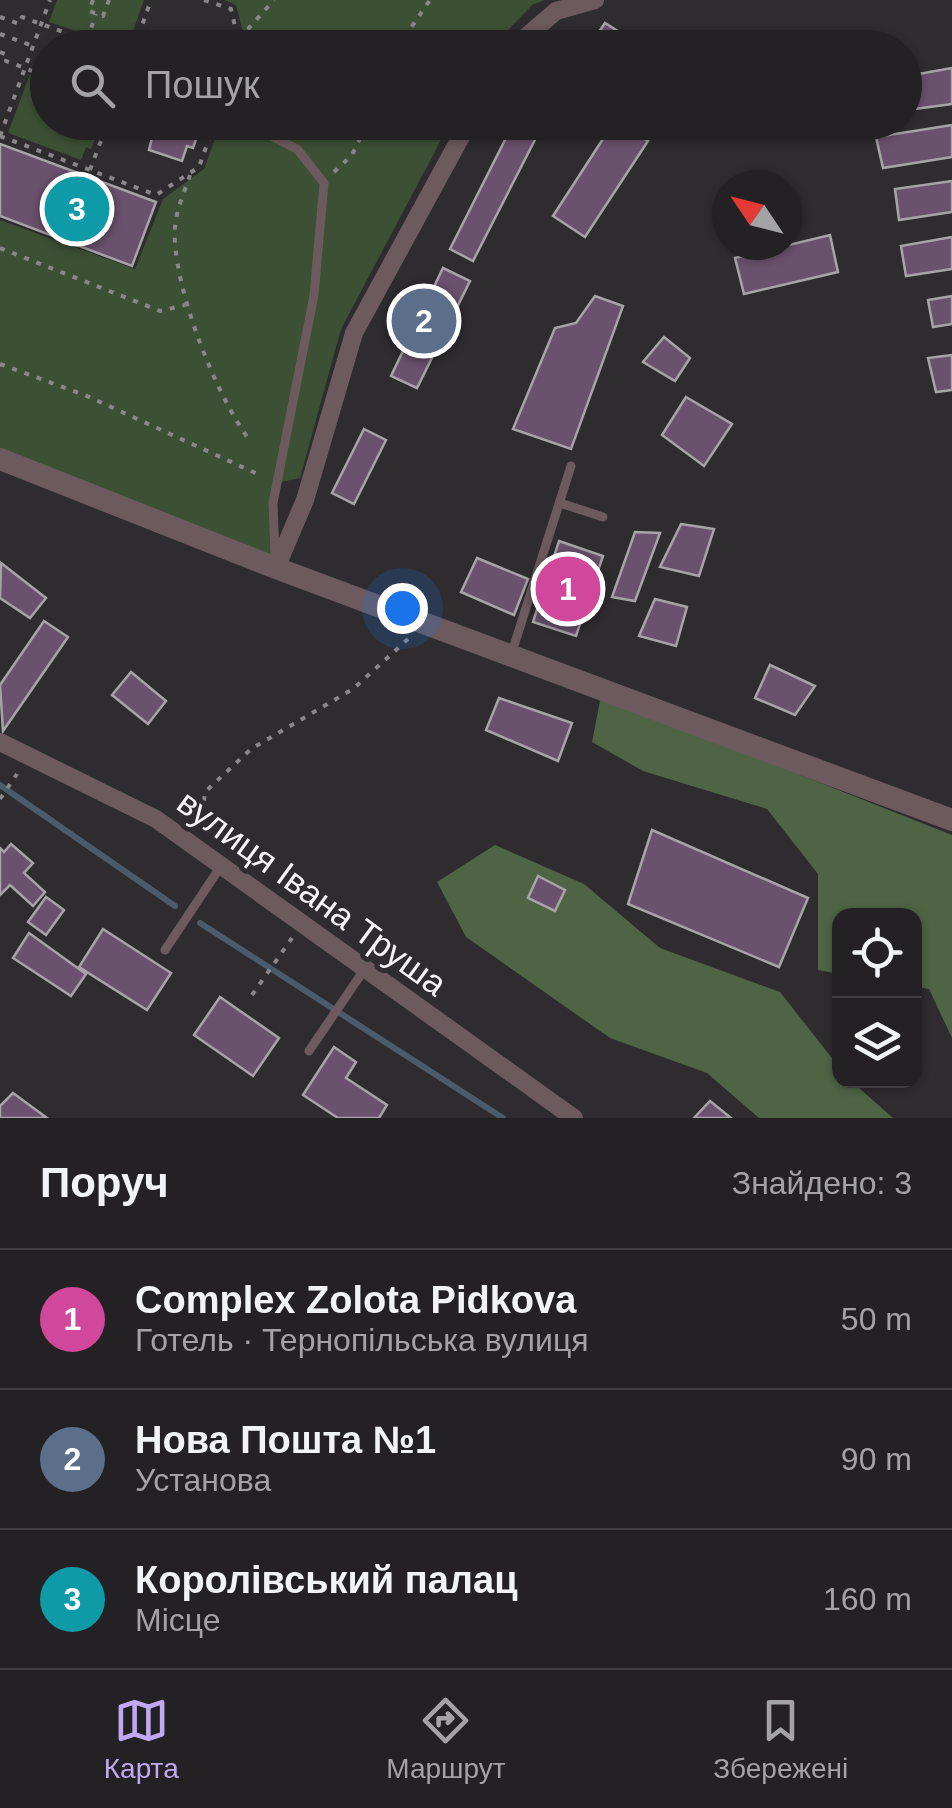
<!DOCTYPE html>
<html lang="uk">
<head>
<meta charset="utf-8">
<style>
  :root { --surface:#232123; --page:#2f2e30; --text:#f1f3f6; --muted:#a3a3a6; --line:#403e41; --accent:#c1a8f3 }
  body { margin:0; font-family:Helvetica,sans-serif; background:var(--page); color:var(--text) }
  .controls { position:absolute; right:30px; bottom:30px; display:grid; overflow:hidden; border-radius:20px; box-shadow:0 2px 8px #0004 }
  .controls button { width:90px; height:90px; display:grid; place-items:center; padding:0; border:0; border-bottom:2px solid var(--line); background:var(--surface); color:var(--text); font:50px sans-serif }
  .compass { position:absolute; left:712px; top:170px; width:90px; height:90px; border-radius:50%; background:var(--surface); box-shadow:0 2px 8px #0004; rotate:305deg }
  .you { position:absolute; left:402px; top:608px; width:35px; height:35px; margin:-25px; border:8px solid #fff; border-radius:50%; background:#1a73e8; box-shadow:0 0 0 15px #1a73e833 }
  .badge { display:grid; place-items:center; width:65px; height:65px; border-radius:50%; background:var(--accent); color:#fff; font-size:32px; font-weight:700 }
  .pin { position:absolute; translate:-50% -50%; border:5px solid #fff; box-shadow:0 2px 10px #0006 }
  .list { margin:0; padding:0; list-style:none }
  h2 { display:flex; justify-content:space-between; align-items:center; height:130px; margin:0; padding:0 40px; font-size:42px }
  h2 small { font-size:32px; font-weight:400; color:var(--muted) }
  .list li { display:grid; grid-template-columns:65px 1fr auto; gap:30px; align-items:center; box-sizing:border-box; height:140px; padding:0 40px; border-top:2px solid var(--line) }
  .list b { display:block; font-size:38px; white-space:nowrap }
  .list p { margin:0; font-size:32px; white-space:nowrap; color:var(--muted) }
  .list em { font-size:32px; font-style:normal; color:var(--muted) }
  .icon { flex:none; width:55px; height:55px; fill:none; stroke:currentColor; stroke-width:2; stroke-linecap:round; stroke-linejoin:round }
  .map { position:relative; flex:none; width:952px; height:1118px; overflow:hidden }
  .search { position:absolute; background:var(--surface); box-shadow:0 2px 8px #0004; left:30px; right:30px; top:30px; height:110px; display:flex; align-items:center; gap:25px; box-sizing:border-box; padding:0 35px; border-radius:55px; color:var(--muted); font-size:38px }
  .sheet { height:550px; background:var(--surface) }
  nav { display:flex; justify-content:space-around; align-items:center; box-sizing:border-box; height:140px; border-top:2px solid var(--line); background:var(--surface); font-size:28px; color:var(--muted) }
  nav a { display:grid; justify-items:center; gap:5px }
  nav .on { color:var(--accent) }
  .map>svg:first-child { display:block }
  .green { fill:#3c5034 }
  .forest { fill:#4e6445 }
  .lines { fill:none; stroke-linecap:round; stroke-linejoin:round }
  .stream { stroke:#4a5c6b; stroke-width:6 }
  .building { fill:#6a516d; stroke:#a7a4a7; stroke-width:2.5 }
  .path { stroke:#89878a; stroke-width:4; stroke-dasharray:5 8; stroke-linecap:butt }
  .service { stroke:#6c5a5e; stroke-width:9 }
  .minor { stroke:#6c5a5e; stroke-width:18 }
  .tertiary { stroke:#6c5a5e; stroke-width:22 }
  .labels { text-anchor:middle; stroke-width:10; stroke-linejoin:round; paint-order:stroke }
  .street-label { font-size:35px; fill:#f5f4f6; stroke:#2f2c2f }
</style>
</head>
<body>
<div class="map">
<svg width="952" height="1118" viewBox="0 0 952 1118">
  <rect width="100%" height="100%" fill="#2f2c2f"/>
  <g class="green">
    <path d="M 57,0 L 144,0 L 127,48 L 49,22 Z"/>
    <path d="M 224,0 L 545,0 L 532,5 L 492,47 L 247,48 L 236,5 Z"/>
    <path d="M 30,74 L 47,81 L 48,122 L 101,123 L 91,149 L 86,147 L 81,160 L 8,133 Z"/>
    <path d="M 248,122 L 450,123 L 341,329 L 300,478 L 276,483 L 276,568 L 0,459 L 0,220 L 135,269 L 163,199 L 204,169 L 219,128 L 245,130 Z"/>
  </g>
  <g class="forest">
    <path d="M 601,696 L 952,835 L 952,1038 L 929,989 L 915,987 L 914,916 L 840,916 L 839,974 L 818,970 L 818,874 L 767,809 L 643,771 L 592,742 Z"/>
    <path d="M 495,845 L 584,884 L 660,948 L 780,992 L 839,1067 L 840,1080 L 851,1081 L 893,1118 L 759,1118 L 707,1073 L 610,1038 L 466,937 L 437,882 Z"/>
  </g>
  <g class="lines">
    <g class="stream">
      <path d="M 0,785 L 175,906"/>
      <path d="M 200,923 L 503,1118"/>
    </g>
  </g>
  <g class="building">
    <path d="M 605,23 L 621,33 L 612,48 L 594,39 Z"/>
    <path d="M 952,68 L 952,104 L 907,110 L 907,76 Z"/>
    <path d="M 156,122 L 202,122 L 193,148 L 187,146 L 182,161 L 149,150 Z"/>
    <path d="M 514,122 L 539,132 L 473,261 L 450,249 Z"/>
    <path d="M 614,122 L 648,141 L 585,237 L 553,216 Z"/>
    <path d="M 952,125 L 952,157 L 883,168 L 876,137 Z"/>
    <path d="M 0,144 L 156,202 L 132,266 L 0,216 Z"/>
    <path d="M 952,181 L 952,212 L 899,220 L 895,189 Z"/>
    <path d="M 830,235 L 838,272 L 744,294 L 735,258 Z"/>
    <path d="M 952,237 L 952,269 L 906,276 L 901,246 Z"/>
    <path d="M 443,268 L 470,281 L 417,388 L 391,376 Z"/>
    <path d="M 595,296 L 623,306 L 571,449 L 513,429 L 555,328 L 576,323 Z"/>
    <path d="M 952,296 L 952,324 L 933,327 L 928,300 Z"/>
    <path d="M 664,337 L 690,358 L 675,381 L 643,362 Z"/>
    <path d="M 952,355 L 952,390 L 936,392 L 928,358 Z"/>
    <path d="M 686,397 L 732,424 L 704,466 L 662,435 Z"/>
    <path d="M 364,429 L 386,440 L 354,504 L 332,493 Z"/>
    <path d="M 681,524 L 714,529 L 699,576 L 660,567 Z"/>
    <path d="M 635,532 L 660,533 L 635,601 L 612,597 Z"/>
    <path d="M 559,541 L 603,556 L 576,636 L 533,622 Z"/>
    <path d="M 477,558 L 528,579 L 514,615 L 461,592 Z"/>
    <path d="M 1,563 L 46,598 L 30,618 L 0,598 Z"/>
    <path d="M 655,599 L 687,607 L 676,646 L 639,636 Z"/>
    <path d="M 44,621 L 68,637 L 3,731 L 0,685 Z"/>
    <path d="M 770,665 L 815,686 L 795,715 L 755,698 Z"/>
    <path d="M 131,672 L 166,701 L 148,724 L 112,695 Z"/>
    <path d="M 499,698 L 572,723 L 558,761 L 486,730 Z"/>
    <path d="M 652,830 L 808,898 L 779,967 L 628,904 Z"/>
    <path d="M 11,844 L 33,863 L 24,873 L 45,892 L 33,906 L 10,885 L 0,895 L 0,848 L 4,852 Z"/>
    <path d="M 538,876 L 565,890 L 555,911 L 528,898 Z"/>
    <path d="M 46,897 L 64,910 L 46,935 L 28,922 Z"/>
    <path d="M 103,929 L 171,973 L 147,1010 L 79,967 Z"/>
    <path d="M 29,933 L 86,974 L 71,996 L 13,958 Z"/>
    <path d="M 220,997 L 279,1038 L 253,1076 L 194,1035 Z"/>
    <path d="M 334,1047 L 356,1062 L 346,1078 L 387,1105 L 379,1118 L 338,1118 L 303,1095 Z"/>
    <path d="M 13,1093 L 47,1118 L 0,1118 L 0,1106 Z"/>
    <path d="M 710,1101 L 731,1118 L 694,1118 Z"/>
  </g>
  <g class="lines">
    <g class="path">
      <path d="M 93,0 L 89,11 L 103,16 L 109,0"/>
      <path d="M 204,0 L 231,9 L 240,48"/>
      <path d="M 0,17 L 19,24 L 22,17 L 107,48"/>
      <path d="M 0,34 L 33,46"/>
      <path d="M 239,39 L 274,0"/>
      <path d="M 87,40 L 96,14"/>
      <path d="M 134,48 L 151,0"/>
      <path d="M 397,48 L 430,0"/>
      <path d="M 0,52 L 8,55 L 6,61 L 48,77"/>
      <path d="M 54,122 L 64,126 L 65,122"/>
      <path d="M 0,136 L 156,195 L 199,167 L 215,122"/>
      <path d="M 0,136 L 50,0"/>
      <path d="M 90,170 L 108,122"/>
      <path d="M 334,172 L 352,155 L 368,122"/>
      <path d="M 190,175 C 185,191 176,210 175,227 C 171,283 217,399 251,442"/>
      <path d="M 0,248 L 160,311 L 185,305"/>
      <path d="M 0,364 L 87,396 L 262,476"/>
      <path d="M 0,799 L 17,774"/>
      <path d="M 201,827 L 205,792 L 251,749 L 353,689 L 408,639"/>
      <path d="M 252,995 L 292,938"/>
    </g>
    <g class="service">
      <path d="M 244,122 L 297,149 L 324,183 L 314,295 L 273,503 L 275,555"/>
      <path d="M 560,503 L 603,517"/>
      <path d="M 512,652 L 571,466"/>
      <path d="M 165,950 L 221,866"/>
      <path d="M 309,1051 L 364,970"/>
    </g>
    <g class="minor">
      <path d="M 513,48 L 556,11 L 595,0"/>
      <path d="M 276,568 L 305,500 L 354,333 L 469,122"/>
      <path d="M 0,742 L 156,819 L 574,1118"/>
    </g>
    <path class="tertiary" d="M 0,459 L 276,568 L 952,820"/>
  </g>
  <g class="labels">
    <g class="street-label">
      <text transform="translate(312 893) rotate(36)" y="12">вулиця Івана Труша</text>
    </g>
  </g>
</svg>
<div class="controls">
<button><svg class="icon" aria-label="locate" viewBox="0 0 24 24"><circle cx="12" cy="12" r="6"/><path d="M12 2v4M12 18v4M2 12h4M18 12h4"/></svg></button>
<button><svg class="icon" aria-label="layers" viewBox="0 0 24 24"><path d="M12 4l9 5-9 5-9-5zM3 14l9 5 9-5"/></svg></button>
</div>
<svg class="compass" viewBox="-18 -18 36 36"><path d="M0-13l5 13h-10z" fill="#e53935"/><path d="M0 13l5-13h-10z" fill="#a3a3a6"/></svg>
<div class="you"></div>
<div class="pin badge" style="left:568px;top:589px;background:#d1479c">1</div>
<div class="pin badge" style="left:424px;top:321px;background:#5c6f8a">2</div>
<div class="pin badge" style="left:77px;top:209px;background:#0f9aa8">3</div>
<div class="search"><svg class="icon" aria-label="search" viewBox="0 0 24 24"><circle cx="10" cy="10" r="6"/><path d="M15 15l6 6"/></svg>Пошук</div>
</div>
<section class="sheet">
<h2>Поруч<small>Знайдено: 3</small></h2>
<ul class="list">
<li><span class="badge" style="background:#d1479c">1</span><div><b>Complex Zolota Pidkova</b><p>Готель · Тернопільська вулиця</p></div><em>50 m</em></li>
<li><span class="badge" style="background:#5c6f8a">2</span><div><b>Нова Пошта №1</b><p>Установа</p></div><em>90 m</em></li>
<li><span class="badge" style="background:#0f9aa8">3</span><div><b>Королівський палац</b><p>Місце</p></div><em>160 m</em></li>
</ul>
</section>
<nav>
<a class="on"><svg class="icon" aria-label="map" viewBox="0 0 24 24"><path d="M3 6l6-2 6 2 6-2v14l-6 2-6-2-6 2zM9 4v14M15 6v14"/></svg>Карта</a>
<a><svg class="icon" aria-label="directions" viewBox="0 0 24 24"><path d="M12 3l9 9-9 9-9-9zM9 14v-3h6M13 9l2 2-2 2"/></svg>Маршрут</a>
<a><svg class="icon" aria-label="saved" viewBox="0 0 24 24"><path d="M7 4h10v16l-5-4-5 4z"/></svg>Збережені</a>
</nav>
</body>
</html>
